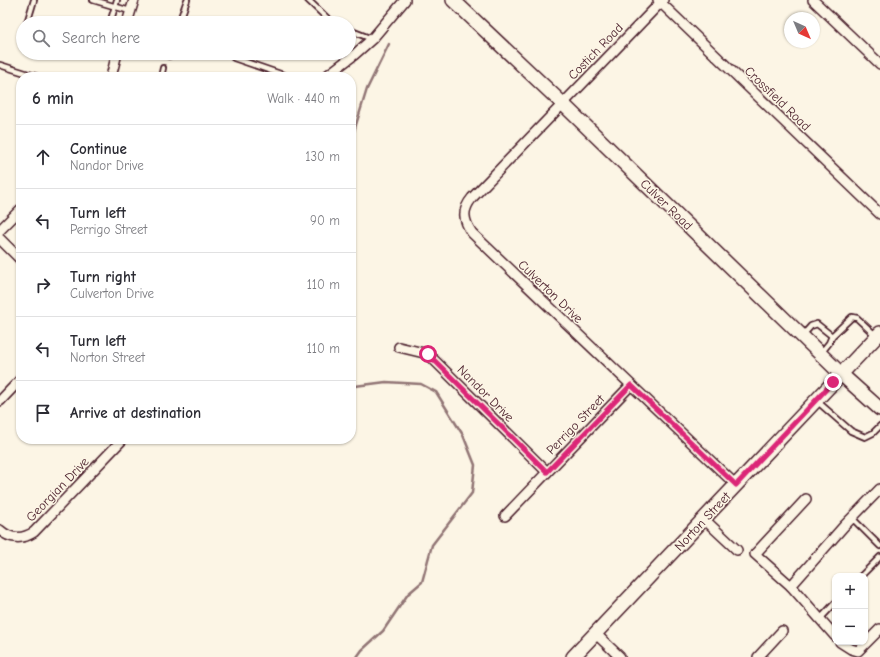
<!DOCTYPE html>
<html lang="en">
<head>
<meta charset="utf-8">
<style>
  :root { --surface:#fff; --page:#f2f2f3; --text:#2b2b33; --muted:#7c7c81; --line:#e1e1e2 }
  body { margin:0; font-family:"Comic Neue",sans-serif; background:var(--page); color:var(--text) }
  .controls { position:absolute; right:12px; bottom:12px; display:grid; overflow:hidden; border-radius:8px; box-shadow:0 1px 3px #0004 }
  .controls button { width:36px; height:36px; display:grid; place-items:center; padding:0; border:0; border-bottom:1px solid var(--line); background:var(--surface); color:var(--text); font:20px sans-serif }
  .compass { position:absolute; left:784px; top:12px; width:36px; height:36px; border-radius:50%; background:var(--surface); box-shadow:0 1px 3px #0004; rotate:136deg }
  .stop { position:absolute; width:12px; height:12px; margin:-9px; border:3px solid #db2777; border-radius:50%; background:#fff }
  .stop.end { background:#db2777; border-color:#fff; box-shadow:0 1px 4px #0008 }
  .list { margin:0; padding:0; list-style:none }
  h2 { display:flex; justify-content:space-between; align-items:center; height:52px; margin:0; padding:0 16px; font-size:17px }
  h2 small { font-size:13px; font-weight:400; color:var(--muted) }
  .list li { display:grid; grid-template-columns:26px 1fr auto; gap:12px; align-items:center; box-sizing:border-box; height:64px; padding:0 16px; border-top:1px solid var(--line) }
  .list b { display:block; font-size:15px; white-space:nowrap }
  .list p { margin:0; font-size:13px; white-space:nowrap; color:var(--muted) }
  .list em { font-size:13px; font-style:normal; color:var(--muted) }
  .icon { flex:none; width:22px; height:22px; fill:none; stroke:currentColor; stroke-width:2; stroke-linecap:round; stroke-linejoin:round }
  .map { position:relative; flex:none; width:880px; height:657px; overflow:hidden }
  .search { position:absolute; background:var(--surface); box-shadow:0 1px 3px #0004; left:16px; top:16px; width:340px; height:44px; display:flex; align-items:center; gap:10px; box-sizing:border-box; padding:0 14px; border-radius:22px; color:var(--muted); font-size:15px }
  .panel { position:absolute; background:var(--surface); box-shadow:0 1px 3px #0004; left:16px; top:72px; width:340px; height:372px; border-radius:16px }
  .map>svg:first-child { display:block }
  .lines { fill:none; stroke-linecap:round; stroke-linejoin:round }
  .stream { stroke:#917474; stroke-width:2.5 }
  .service-casing { stroke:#4a1f2b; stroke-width:8 }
  .minor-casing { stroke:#4a1f2b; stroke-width:12 }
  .secondary-casing { stroke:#4a1f2b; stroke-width:16 }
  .service { stroke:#fcf5e5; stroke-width:4.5 }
  .minor { stroke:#fcf5e5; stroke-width:9 }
  .secondary { stroke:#fcf5e5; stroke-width:13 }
  .route { stroke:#db2777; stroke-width:5 }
  .labels { text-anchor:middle; stroke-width:3; stroke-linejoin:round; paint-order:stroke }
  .street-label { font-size:13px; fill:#4a1f2b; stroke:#fcf5e5 }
</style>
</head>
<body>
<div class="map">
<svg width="880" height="657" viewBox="0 0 880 657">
  <rect width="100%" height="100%" fill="#fcf5e5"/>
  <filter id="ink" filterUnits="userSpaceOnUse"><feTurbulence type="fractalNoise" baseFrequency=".025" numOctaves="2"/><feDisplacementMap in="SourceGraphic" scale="8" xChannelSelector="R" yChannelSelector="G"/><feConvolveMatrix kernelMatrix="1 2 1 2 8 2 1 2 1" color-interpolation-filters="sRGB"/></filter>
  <g filter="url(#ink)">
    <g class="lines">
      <g class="stream">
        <path d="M 351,141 L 367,89 L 389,44"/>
        <path d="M 351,383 L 355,386 L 386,382 L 421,384 L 436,392 L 463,435 L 475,465 L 472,493 L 432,545 L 422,582 L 408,594 L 383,631 L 362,650 L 357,657"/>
      </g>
      <defs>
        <g id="service">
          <path d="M 93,0 L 130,11"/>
          <path d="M 308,0 L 329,20 L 334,23"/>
          <path d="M 27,23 L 34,0"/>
          <path d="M 110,23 L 117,0"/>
          <path d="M 179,23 L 187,0"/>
          <path d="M 349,30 L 372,39"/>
          <path d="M 169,56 L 170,53"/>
          <path d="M 234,58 L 289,77"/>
          <path d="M 0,65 L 38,77"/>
          <path d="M 161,77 L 163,68"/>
          <path d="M 803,335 L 811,326 L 817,324 L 832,336"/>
          <path d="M 821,353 L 829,343 L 832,336 L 852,317 L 857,318 L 875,335"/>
          <path d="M 818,402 L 851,431 L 865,437 L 873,433 L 880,426"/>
          <path d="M 852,518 L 880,546"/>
          <path d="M 861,576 L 880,557"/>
          <path d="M 820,619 L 835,603"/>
        </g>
        <g id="minor">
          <path d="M 658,0 L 880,214"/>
          <path d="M 663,0 L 472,198 C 462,210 463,220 472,233 L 736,485"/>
          <path d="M 813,0 L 880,64"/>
          <path d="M 127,23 L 134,0"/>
          <path d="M 111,77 L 117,53"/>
          <path d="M 325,77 L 354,55 L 372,39 L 405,0"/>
          <path d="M 0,230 L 21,209"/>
          <path d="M 0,239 L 21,260"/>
          <path d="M 399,347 L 428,354 L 547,472"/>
          <path d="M 0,401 L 21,379"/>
          <path d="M 806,499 L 755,554 L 791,586 L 844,526 L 880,489"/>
          <path d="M 505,516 L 631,385"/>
          <path d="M 704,519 L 737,550"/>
          <path d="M 0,530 C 10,539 22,540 34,532 L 123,439"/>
          <path d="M 791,586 L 835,636"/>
          <path d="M 595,633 L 620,657"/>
          <path d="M 840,642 L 851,649 L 858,651 L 880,629"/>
          <path d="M 758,657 L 782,631"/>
        </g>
        <g id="secondary">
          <path d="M 453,0 L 563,104 L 841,374 L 880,409"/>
          <path d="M 573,657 L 880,333"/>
        </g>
      </defs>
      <use href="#service" class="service-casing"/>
      <use href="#minor" class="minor-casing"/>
      <use href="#secondary" class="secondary-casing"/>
      <use href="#service" class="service"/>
      <use href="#minor" class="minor"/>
      <use href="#secondary" class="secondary"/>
    </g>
  </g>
  <g class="lines" filter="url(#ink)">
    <path class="route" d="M 428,354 L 547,472 L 631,385 L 736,485 L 833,382"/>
  </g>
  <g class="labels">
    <g class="street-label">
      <text transform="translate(595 51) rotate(-46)" y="5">Costich Road</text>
      <text transform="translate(778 98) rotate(44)" y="5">Crossfield Road</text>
      <text transform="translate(667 204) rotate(44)" y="5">Culver Road</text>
      <text transform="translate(551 291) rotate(44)" y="5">Culverton Drive</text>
      <text transform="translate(486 393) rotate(45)" y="5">Nandor Drive</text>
      <text transform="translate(575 424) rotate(-46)" y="5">Perrigo Street</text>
      <text transform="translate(57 489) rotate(-46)" y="5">Georgian Drive</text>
      <text transform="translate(702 521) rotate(-47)" y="5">Norton Street</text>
    </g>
  </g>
</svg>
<div class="controls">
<button>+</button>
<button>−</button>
</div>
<svg class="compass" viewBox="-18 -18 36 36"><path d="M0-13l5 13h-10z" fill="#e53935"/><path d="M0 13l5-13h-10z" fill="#7c7c81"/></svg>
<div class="stop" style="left:428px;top:354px"></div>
<div class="stop end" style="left:833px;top:382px"></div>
<div class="search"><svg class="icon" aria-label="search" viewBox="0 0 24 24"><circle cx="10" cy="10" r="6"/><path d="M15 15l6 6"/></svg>Search here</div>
<section class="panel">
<h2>6 min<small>Walk · 440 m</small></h2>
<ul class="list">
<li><svg class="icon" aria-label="ahead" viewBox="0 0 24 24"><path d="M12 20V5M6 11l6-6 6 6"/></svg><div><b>Continue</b><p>Nandor Drive</p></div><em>130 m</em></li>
<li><svg class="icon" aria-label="left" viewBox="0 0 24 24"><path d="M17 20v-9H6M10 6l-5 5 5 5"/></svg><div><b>Turn left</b><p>Perrigo Street</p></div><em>90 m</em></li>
<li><svg class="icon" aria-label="right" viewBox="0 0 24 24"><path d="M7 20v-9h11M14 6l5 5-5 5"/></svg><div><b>Turn right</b><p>Culverton Drive</p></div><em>110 m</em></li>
<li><svg class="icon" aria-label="left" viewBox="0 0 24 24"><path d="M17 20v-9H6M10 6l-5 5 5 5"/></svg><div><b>Turn left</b><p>Norton Street</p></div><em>110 m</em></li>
<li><svg class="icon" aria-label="arrive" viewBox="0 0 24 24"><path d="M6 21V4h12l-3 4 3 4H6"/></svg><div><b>Arrive at destination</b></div></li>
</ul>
</section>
</div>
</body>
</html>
